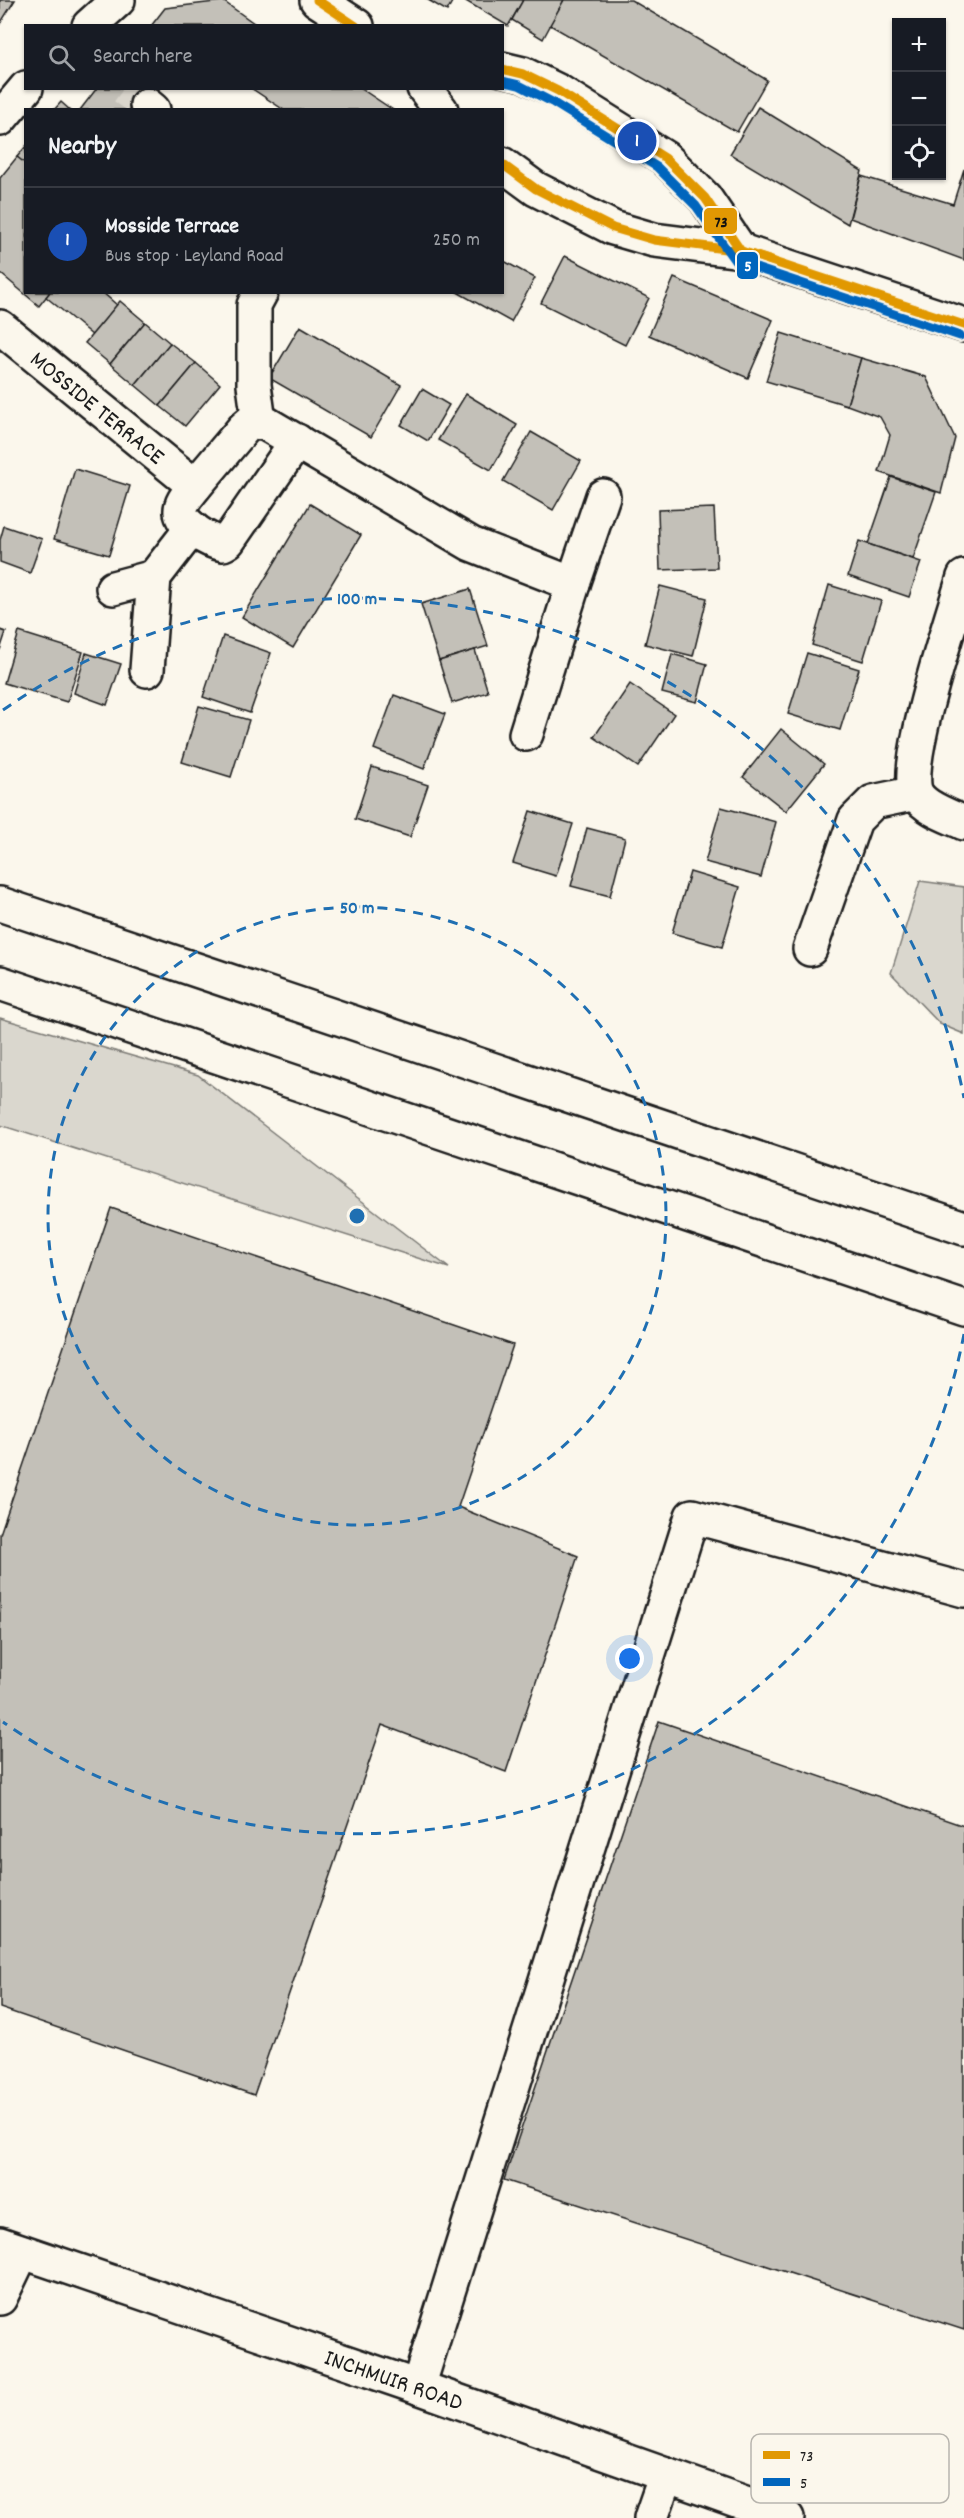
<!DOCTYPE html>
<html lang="en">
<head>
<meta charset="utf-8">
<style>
  :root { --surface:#171b24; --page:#20242c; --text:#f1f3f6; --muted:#9ea1a6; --line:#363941; --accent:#1f6fb2 }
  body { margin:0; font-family:Dekko,sans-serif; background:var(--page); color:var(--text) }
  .controls { position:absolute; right:18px; top:18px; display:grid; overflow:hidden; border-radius:0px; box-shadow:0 2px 4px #0004 }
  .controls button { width:54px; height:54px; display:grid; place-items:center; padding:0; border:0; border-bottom:2px solid var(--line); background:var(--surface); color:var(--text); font:30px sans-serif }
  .you { position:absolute; left:630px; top:1659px; width:21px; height:21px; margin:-15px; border:4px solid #fff; border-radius:50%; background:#1a73e8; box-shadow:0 0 0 9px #1a73e833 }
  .badge { display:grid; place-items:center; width:39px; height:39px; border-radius:50%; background:var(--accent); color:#fff; font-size:20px; font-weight:700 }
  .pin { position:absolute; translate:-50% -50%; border:3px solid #fff; box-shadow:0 2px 6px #0006 }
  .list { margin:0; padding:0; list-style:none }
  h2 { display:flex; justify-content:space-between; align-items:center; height:78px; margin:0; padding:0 24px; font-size:26px }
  h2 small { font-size:20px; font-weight:400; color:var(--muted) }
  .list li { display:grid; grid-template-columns:39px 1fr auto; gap:18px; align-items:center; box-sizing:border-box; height:108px; padding:0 24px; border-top:2px solid var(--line) }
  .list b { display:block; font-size:22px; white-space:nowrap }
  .list p { margin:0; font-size:20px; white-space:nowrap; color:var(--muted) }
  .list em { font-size:20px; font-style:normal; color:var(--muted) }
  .icon { flex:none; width:33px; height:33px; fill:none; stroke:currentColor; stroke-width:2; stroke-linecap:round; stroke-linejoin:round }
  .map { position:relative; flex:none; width:964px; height:2518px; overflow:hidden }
  .search { position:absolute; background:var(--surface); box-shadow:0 2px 4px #0004; left:24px; top:24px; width:480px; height:66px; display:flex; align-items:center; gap:15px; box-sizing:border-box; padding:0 21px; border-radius:0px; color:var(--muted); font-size:22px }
  .panel { position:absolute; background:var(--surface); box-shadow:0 2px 4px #0004; left:24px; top:108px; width:480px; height:186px; border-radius:0px }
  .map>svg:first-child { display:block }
  .green { fill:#dad7ce; stroke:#7b7a75; stroke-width:1.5 }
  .building { fill:#c3c0b8; stroke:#1c1c1c; stroke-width:1.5 }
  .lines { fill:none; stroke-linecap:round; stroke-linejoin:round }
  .minor-tunnel { stroke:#dad6cd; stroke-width:33; stroke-dasharray:33 16; stroke-linecap:butt }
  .minor-casing { stroke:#1c1c1c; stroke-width:38 }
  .major-casing { stroke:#1c1c1c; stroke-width:38 }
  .minor { stroke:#fbf7ec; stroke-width:33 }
  .major { stroke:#fbf7ec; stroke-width:33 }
  .bus-1-casing { stroke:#fbf7ec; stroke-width:14 }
  .bus-2-casing { stroke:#fbf7ec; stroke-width:14 }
  .bus-1 { stroke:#e19803; stroke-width:9 }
  .bus-2 { stroke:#0065bd; stroke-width:9 }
  .ring { fill:none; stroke:#1f6fb2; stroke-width:3; stroke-dasharray:10 8 }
  .labels { text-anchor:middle; stroke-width:5; stroke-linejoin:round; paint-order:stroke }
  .street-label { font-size:24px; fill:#1c1c1c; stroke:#fbf7ec }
  .key { fill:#fbf7ec; stroke:#b8b5ae; stroke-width:1.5 }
  .key-label { font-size:16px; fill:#1c1c1c }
  .centre { fill:#1f6fb2; stroke:#fbf7ec; stroke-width:3 }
  .ring-label { font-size:18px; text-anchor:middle; font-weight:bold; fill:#1f6fb2; stroke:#fbf7ec; stroke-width:5; stroke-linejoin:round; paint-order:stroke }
  .line-badge { stroke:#fbf7ec; stroke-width:2 }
  .badge-label { font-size:16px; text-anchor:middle; font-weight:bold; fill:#fff }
  .pale-badge-label { font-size:16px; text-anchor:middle; font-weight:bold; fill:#111 }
</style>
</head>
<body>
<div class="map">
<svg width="964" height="2518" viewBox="0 0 964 2518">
  <rect width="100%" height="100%" fill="#fbf7ec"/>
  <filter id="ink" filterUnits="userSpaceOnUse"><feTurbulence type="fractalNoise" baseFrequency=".0167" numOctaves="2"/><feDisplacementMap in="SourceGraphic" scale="12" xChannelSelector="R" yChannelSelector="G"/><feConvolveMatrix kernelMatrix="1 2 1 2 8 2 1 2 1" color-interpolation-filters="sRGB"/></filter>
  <g filter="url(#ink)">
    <g class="green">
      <path d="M 920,881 L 964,887 L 964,1034 L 940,1024 L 891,973 Z"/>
      <path d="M 0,1018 L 198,1075 L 449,1268 L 0,1125 Z"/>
    </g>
    <g class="building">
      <path d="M 0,0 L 15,0 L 0,24 Z"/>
      <path d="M 428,0 L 453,0 L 447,11 Z"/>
      <path d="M 464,0 L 523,0 L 508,26 Z"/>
      <path d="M 523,0 L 564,0 L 543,39 L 512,20 Z"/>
      <path d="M 564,0 L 631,0 L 767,80 L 737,132 L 550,25 Z"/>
      <path d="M 223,1 L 258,26 L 151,26 L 165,8 Z"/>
      <path d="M 97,88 L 160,88 L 143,110 L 80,110 Z"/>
      <path d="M 251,88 L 360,88 L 393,110 L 284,110 Z"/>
      <path d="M 61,102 L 70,110 L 54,110 Z"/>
      <path d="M 758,107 L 862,171 L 848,224 L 730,154 Z"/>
      <path d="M 26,146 L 26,164 L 17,157 Z"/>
      <path d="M 17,157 L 26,164 L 26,292 L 50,292 L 39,306 L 0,273 L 0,178 Z"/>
      <path d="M 964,169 L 964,260 L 850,218 L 861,176 L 953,204 Z"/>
      <path d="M 565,256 L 649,298 L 625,345 L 541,303 Z"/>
      <path d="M 502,260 L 535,278 L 511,322 L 457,292 L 502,292 Z"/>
      <path d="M 674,278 L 773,320 L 748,378 L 649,335 Z"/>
      <path d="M 50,292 L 102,292 L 117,305 L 92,335 L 46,297 Z"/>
      <path d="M 120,301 L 145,322 L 110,364 L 85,343 Z"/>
      <path d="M 145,322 L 170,343 L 135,385 L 110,364 Z"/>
      <path d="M 300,326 L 401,385 L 371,437 L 269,378 Z"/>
      <path d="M 781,333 L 861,358 L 847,405 L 766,381 Z"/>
      <path d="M 170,343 L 196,363 L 160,406 L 135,385 Z"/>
      <path d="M 861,358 L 926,377 L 955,438 L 941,493 L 879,472 L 890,435 L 880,417 L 847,405 Z"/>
      <path d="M 196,363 L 220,384 L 185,426 L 160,406 Z"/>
      <path d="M 422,389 L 449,405 L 428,441 L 401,425 Z"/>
      <path d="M 466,394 L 517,425 L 491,470 L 438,440 Z"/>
      <path d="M 531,432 L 581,461 L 553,510 L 503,481 Z"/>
      <path d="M 75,469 L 130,486 L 109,555 L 54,539 Z"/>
      <path d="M 891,477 L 936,492 L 913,559 L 868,544 Z"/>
      <path d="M 310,504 L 361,535 L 293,648 L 242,617 Z"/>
      <path d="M 714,508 L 717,568 L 660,570 L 658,510 Z"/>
      <path d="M 4,526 L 42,539 L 30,573 L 0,562 L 0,540 Z"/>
      <path d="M 859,541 L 921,562 L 909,597 L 848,576 Z"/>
      <path d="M 829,585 L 881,601 L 863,661 L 812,645 Z"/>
      <path d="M 660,586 L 707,598 L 693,656 L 645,644 Z"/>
      <path d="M 470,589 L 488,646 L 439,661 L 421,604 Z"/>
      <path d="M 0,630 L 6,632 L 0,650 Z"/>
      <path d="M 19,632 L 83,652 L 67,702 L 4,683 Z"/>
      <path d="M 223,636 L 271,653 L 250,713 L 203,697 Z"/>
      <path d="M 475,650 L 488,692 L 452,703 L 439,661 Z"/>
      <path d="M 86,653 L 121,664 L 107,705 L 74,693 Z"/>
      <path d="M 807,653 L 859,669 L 840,730 L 788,714 Z"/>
      <path d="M 672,654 L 707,664 L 697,702 L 662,693 Z"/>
      <path d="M 630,684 L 674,714 L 638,767 L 594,737 Z"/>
      <path d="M 394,695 L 445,714 L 424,769 L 374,749 Z"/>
      <path d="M 199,706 L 249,720 L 231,777 L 182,762 Z"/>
      <path d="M 781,729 L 824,764 L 786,811 L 743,777 Z"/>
      <path d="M 372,767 L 428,785 L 410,837 L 355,819 Z"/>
      <path d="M 721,807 L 776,822 L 761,877 L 705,862 Z"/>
      <path d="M 530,811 L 573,824 L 556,876 L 513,863 Z"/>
      <path d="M 587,828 L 625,838 L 610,896 L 571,886 Z"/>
      <path d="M 690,872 L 740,887 L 722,947 L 672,933 Z"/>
      <path d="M 111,1208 L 513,1345 L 458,1507 L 578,1556 L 506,1772 L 382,1725 L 254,2095 L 0,2008 L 0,1534 Z"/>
      <path d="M 659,1721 L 964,1826 L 964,2330 L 504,2180 Z"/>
    </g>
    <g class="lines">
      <path class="minor-tunnel" d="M 124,88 L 147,105"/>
      <defs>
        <g id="minor">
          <path d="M 317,0 L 357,26"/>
          <path d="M 89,26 L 118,0"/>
          <path d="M 502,69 L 523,74 L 558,91 L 665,158 L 705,198 L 741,251"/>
          <path d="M 424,88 L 441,110"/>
          <path d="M 147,105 L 153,110"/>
          <path d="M 0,119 L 26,88"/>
          <path d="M 502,164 L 536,189 L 613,228 L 654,240 L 741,251 L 964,325"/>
          <path d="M 0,327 L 195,486 L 244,428 L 251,422 L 265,423 L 471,544 L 573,584 L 603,496"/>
          <path d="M 259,422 L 254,385 L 254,305 L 261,292"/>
          <path d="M 195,486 C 190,493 180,502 181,512 C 182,526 210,542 223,544 L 228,541 L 297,441"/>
          <path d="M 964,577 C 954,612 900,771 917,795 C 927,809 949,816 964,823"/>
          <path d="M 113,588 L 154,577"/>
          <path d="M 147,670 L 154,577 L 192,528"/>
          <path d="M 526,734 L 573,584"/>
          <path d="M 810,949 L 855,820 L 873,802 L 916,793"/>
          <path d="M 0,2244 L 418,2387 L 787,2518"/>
          <path d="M 0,2298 L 22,2252"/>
          <path d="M 418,2387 L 692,1516 L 964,1590"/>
          <path d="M 651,2518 L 666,2475"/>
        </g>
        <g id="major">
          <path d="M 0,904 L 964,1228"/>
          <path d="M 0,983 L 964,1308"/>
        </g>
      </defs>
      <use href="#minor" class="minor-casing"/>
      <use href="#major" class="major-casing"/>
      <use href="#minor" class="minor"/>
      <use href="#major" class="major"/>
      <defs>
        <g id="bus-1">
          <path d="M 317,0 L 356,26"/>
          <path d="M 502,69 L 523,74 L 558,91 L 665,158 L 705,198 L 741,251 L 964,325"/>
          <path d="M 502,164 L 536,189 L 613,228 L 654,240 L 741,251 L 775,262"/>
        </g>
        <path id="bus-2" d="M 502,81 L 519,85 L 552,102 L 657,167 L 696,206 L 735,261 L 960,336"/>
      </defs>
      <use href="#bus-1" class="bus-1-casing"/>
      <use href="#bus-2" class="bus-2-casing"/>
      <use href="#bus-1" class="bus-1"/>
      <use href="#bus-2" class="bus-2"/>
    </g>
  </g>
  <g class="ring">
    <circle cx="357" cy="1216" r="309"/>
    <path d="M964 1334A618 618 0 0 1 3 1722M3 710A618 618 0 0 1 964 1098"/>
  </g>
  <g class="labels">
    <g class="street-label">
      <text transform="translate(98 407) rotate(39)" y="8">MOSSIDE TERRACE</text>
      <text transform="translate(394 2379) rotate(19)" y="8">INCHMUIR ROAD</text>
    </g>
  </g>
  <rect x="751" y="2434" width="198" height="69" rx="9" class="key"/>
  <rect x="763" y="2451" width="27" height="8" fill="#e19803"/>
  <rect x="763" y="2478" width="27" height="8" fill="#0065bd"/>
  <g class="key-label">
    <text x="800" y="2461">73</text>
    <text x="800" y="2488">5</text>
  </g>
  <circle cx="357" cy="1216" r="9" class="centre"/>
  <g class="ring-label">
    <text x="357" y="604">100 m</text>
    <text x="357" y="913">50 m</text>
  </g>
  <g class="line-badge">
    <rect x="703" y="207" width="35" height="28" rx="6" fill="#e19803"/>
    <rect x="736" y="251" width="23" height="29" rx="6" fill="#0065bd"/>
  </g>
  <g class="badge-label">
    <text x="748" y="271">5</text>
  </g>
  <g class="pale-badge-label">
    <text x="721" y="227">73</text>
  </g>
</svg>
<div class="controls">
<button>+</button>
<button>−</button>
<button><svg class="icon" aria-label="locate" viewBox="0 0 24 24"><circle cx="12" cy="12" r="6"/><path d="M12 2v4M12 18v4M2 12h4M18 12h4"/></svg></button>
</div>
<div class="you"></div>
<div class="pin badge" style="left:637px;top:141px;background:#1a4fb4">1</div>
<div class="search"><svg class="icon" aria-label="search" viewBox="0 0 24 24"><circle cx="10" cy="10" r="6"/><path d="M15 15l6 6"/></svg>Search here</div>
<section class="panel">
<h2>Nearby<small></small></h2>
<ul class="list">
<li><span class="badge" style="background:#1a4fb4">1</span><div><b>Mosside Terrace</b><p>Bus stop · Leyland Road</p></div><em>250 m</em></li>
</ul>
</section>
</div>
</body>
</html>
